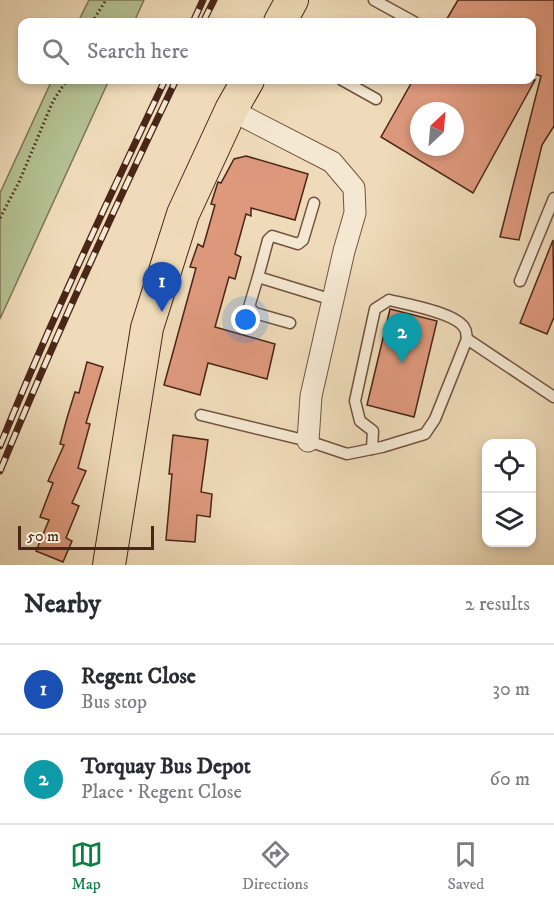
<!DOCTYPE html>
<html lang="en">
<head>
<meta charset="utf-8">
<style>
  :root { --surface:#fff; --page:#f2f2f3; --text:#2b2b33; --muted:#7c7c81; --line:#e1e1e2; --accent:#0b8043 }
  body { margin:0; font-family:"IM FELL DW Pica",serif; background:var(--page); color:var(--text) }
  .controls { position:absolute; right:18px; bottom:18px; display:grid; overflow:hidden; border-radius:12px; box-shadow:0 3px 9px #0003 }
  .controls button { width:54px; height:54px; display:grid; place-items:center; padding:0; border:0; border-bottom:2px solid var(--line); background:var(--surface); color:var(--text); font:30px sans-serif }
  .compass { position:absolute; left:410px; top:102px; width:54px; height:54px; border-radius:50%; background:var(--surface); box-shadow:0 3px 9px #0003; rotate:26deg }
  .scale { position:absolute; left:18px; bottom:15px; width:136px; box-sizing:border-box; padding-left:6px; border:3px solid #4a2618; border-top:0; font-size:16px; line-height:21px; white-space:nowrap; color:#4a2618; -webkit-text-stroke:4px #f5e8d2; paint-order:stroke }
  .you { position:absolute; left:246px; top:320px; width:21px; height:21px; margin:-15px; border:4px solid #fff; border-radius:50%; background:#1a73e8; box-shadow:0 0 0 9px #1a73e833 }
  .badge { display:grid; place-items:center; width:39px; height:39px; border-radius:50%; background:var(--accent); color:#fff; font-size:20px; font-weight:700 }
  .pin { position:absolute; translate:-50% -50px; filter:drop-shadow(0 2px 3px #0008) }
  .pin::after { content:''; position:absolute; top:32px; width:21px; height:18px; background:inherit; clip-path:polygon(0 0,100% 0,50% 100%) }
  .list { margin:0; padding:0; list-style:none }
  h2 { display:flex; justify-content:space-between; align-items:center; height:78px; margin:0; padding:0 24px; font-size:26px }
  h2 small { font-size:20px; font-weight:400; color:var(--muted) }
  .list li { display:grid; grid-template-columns:39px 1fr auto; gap:18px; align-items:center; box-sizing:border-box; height:90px; padding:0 24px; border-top:2px solid var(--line) }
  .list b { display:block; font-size:22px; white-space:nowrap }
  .list p { margin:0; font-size:20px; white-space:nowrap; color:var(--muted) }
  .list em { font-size:20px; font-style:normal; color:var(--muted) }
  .icon { flex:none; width:33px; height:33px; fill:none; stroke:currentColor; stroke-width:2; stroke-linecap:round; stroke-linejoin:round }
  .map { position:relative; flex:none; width:554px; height:565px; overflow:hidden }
  .search { position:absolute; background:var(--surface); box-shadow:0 3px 9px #0003; left:18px; right:18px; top:18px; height:66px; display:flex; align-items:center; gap:15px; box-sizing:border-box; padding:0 21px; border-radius:12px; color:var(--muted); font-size:22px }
  .sheet { height:258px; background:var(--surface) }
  nav { display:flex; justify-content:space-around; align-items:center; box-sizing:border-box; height:84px; border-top:2px solid var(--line); background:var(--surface); font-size:16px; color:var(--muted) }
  nav a { display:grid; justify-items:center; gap:3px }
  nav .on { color:var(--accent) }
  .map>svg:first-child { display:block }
  .green { fill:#b4c193; stroke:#7f7456; stroke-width:1.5 }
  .building { fill:#de997d; stroke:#4a2618; stroke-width:1.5; fill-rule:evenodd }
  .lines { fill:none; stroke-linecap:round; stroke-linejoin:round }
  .lane-casing { stroke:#735340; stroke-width:13 }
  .street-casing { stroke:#735340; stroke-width:23 }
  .primary-casing { stroke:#4a2618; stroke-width:34 }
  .path { stroke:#4a2618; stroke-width:3; stroke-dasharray:1.5 3; stroke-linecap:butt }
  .lane { stroke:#f5e8d2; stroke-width:10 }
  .street { stroke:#f5e8d2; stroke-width:21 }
  .primary { stroke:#efdbb9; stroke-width:32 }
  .rail-casing { stroke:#4a2618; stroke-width:7 }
  .rail { stroke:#f5e8d2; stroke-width:4.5; stroke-dasharray:14; stroke-linecap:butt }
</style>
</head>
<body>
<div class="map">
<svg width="554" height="565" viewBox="0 0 554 565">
  <rect width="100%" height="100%" fill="#efdbb9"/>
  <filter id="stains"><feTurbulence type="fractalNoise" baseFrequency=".00333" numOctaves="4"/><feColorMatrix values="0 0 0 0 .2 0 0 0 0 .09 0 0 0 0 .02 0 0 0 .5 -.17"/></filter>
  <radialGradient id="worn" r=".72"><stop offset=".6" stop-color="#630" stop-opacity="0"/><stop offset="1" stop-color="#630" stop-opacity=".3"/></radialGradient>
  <g class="green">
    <path d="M 89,0 L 144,0 L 134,22 L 78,22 Z"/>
    <path d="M 52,80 L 109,80 L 0,319 L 0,193 Z"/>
  </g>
  <g class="building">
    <path d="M 458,0 L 554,0 L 554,126 L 542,145 L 519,240 L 500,237 L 541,76 L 531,73 L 531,22 L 445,22 Z"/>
    <path d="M 413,80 L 535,80 L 473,193 L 381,137 ZM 419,111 L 455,111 L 455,147 L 419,147 Z"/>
    <path d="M 246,156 L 308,174 L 295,220 L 251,208 L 251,216 L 246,214 L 235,254 L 241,257 L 235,279 L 229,277 L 215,327 L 275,344 L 267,379 L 208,363 L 200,395 L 164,385 L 196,268 L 190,267 L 198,244 L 203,247 L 215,205 L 211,204 L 218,182 L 221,183 L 234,159 Z"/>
    <path d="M 553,240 L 554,317 L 547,334 L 520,323 Z"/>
    <path d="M 390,309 L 437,321 L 414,417 L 367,405 Z"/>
    <path d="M 87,362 L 103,367 L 86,423 L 90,424 L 78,468 L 86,471 L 72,503 L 79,506 L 66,538 L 72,541 L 63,562 L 36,551 L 49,520 L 40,517 L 53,483 L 48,481 L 64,445 L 60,444 L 67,418 L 75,392 L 79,393 Z"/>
    <path d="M 173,435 L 208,440 L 201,492 L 212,494 L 210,517 L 197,515 L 195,542 L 166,540 L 172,474 L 169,474 Z"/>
  </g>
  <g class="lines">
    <defs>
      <g id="lane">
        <path d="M 374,0 L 414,22"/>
        <path d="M 342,80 L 376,99"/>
        <path d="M 314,203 L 303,240 L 298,244 L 272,236 L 268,240 L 258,277 L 333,300"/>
        <path d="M 258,277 L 249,307 L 255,313 L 290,323"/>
        <path d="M 520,281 L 554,198"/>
        <path d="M 201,415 L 308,441 L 347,454 L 382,447 L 425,434 L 435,419 L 467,339 L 554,397"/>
        <path d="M 372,449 L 373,431 L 360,421 L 355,401 L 375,309 L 389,300 C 406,304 458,313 465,329 C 467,332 466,336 467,339"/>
      </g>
      <path id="street" d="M 231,110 L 332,162 L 354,188 L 355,213 L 344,251 L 311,396 L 308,441"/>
      <g id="primary">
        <path d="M 280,22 L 292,0"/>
        <path d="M 109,565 L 147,328 L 183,214 L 231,110 L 248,80"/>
      </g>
    </defs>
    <use href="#lane" class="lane-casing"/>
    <use href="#street" class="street-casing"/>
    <use href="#primary" class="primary-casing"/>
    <g class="path">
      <path d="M 92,22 L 106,0"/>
      <path d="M 0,218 L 19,182 L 53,101 L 67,80"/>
    </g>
    <use href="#lane" class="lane"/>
    <use href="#street" class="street"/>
    <use href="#primary" class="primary"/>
    <defs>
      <g id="rail">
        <path d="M 193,22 L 203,0"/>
        <path d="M 203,22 L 214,0"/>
        <path d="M 0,446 C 50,322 108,200 165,80"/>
        <path d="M 0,471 C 54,339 114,209 176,80"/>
      </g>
    </defs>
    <use href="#rail" class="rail-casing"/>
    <use href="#rail" class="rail"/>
  </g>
  <rect width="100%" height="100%" filter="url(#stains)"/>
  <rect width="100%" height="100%" fill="url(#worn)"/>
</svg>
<div class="controls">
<button><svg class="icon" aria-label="locate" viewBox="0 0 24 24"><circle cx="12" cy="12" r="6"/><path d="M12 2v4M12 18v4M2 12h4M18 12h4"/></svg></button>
<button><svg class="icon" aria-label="layers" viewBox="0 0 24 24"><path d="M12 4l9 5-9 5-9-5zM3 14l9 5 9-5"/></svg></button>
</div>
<svg class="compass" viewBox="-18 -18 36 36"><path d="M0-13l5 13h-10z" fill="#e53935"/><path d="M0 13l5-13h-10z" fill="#7c7c81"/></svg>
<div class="scale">50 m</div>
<div class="you"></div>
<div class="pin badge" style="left:162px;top:312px;background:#1a4fb4">1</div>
<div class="pin badge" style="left:402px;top:363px;background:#0f9aa8">2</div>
<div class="search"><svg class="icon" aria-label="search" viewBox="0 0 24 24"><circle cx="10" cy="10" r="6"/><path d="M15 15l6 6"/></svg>Search here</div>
</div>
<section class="sheet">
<h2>Nearby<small>2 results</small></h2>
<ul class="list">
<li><span class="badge" style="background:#1a4fb4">1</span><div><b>Regent Close</b><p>Bus stop</p></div><em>30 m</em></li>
<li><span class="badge" style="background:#0f9aa8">2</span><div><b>Torquay Bus Depot</b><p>Place · Regent Close</p></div><em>60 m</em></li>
</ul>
</section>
<nav>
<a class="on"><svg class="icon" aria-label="map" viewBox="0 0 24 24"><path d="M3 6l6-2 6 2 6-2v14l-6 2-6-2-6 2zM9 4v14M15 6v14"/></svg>Map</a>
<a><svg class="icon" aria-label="directions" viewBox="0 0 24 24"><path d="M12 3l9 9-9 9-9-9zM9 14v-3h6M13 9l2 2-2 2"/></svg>Directions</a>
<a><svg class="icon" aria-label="saved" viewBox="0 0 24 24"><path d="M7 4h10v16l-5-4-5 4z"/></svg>Saved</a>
</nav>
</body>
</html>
